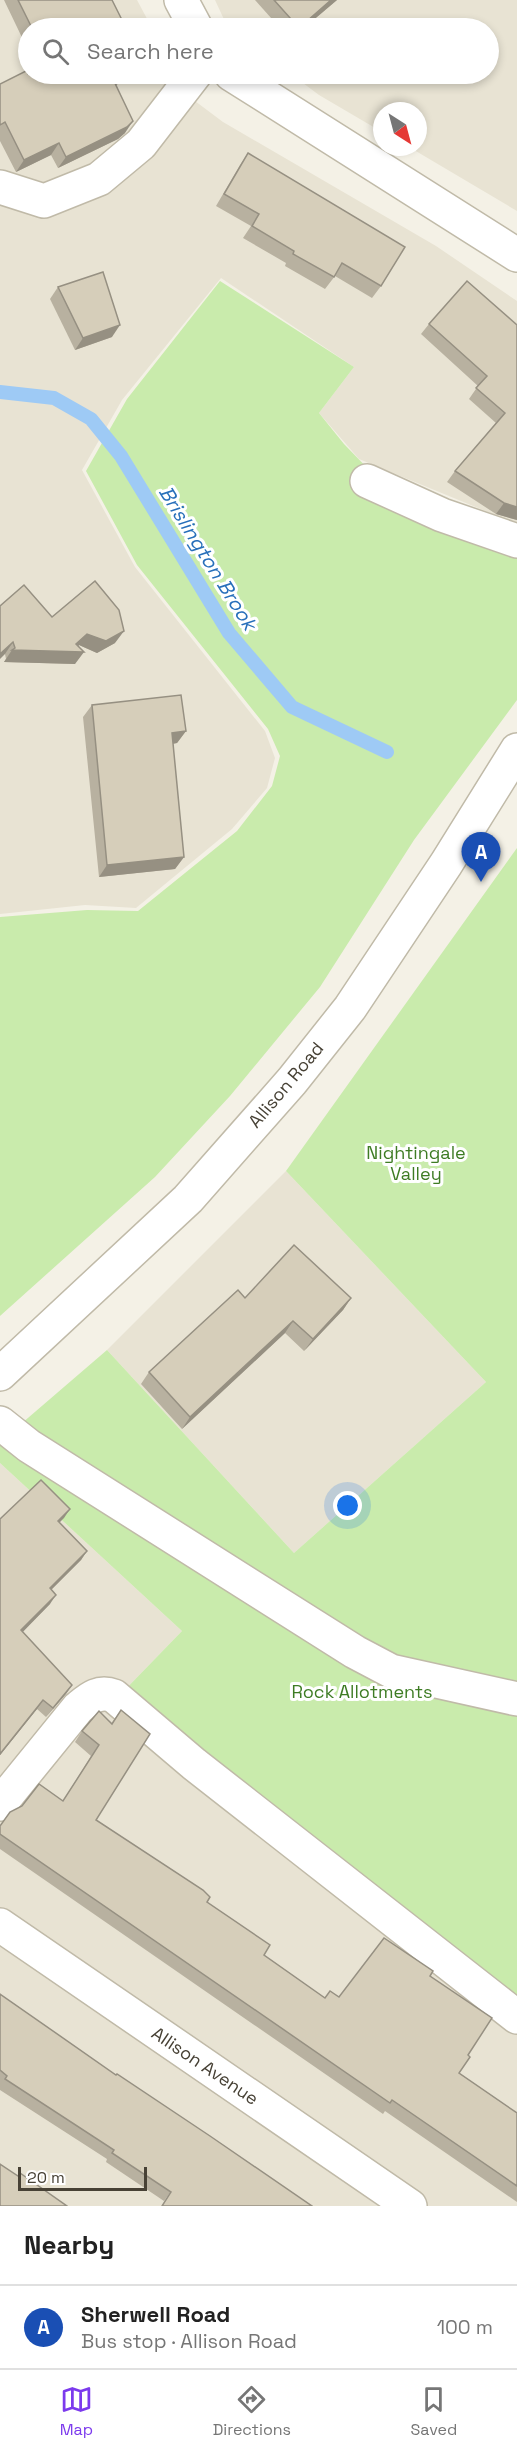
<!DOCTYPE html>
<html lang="en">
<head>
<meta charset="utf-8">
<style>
  :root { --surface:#fff; --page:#f2f2f2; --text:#222; --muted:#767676; --line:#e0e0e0; --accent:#7c3aed }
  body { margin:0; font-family:"Space Grotesk",sans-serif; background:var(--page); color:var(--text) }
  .compass { position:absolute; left:373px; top:102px; width:54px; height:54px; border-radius:50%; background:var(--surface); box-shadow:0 3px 9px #0003; rotate:144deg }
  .scale { position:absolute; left:18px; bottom:15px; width:129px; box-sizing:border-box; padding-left:6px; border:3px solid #474135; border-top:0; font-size:16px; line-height:21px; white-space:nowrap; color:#474135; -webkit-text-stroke:4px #fff; paint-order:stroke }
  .you { position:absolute; left:348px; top:1506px; width:21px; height:21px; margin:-15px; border:4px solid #fff; border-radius:50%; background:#1a73e8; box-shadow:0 0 0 9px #1a73e833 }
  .badge { display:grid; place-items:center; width:39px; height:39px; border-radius:50%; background:var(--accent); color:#fff; font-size:20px; font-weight:700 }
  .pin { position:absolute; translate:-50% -50px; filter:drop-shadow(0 2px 3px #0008) }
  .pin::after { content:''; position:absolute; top:32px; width:21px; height:18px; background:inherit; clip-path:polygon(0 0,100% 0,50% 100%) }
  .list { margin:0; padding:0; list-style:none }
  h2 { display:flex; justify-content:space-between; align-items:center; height:78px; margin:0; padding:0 24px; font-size:26px }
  h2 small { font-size:20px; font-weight:400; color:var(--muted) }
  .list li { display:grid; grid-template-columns:39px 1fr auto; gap:18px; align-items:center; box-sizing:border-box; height:84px; padding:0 24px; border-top:2px solid var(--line) }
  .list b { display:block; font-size:22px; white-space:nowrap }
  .list p { margin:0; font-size:20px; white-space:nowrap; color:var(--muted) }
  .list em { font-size:20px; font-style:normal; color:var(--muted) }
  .icon { flex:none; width:33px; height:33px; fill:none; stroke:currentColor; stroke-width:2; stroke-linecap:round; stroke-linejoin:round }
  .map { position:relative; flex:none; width:517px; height:2206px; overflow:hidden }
  .search { position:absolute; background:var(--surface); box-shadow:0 3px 9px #0003; left:18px; right:18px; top:18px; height:66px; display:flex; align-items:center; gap:15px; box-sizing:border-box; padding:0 21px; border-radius:33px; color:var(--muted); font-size:22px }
  .sheet { height:162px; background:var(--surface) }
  nav { display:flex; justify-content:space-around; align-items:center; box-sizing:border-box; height:84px; border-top:2px solid var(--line); background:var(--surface); font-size:16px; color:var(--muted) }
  nav a { display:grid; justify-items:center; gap:3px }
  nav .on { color:var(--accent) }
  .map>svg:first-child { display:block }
  .residential { fill:#e8e3d3 }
  .green { fill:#c9ebac }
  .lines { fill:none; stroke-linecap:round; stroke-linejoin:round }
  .stream { stroke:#9ecaf5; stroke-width:14 }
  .minor-casing { stroke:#c0baa8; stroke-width:36 }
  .minor { stroke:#fff; stroke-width:33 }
  .wall { fill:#b8b1a0 }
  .shaded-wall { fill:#969082 }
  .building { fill:#d6ceba; stroke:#969082; stroke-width:1.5 }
  .labels { text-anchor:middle; stroke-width:6; stroke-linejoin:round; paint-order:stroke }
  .street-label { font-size:18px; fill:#474135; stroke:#fff }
  .park-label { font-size:18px; fill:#3e7c24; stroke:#fff }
  .water-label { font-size:20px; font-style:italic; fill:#276fba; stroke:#fff }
</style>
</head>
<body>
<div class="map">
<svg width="517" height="2206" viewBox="0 0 517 2206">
  <rect width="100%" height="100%" fill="#f4f1e6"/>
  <g class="residential">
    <path d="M 0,0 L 137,0 L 152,28 L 28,28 L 28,74 L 177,74 L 195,101 L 223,122 L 436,246 L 517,301 L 517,524 L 359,459 L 319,413 L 354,367 L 221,278 L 122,400 L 82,470 L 135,567 L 265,731 L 275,758 L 267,788 L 232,829 L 136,908 L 85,905 L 0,914 Z"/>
    <path d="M 215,0 L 517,0 L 517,211 L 409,147 L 418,147 L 418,111 L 382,111 L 382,132 L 319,95 L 299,80 L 282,74 L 488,74 L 488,28 L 228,28 Z"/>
    <path d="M 286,1171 L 486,1382 L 294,1553 L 107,1350 Z"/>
    <path d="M 0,1463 L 182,1631 L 118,1697 L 517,2015 L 517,2206 L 0,2206 Z"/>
  </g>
  <g class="green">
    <path d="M 220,281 L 354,367 L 319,413 L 344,444 L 375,476 L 371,500 L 517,557 L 517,700 L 414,840 L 320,987 L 230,1096 L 155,1177 L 0,1316 L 0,917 L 87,910 L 138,911 L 237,831 L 272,786 L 280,756 L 268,729 L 137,565 L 86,471 L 127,399 Z"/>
    <path d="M 517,848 L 517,2015 L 118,1697 L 182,1631 L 0,1463 L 0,1442 L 107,1350 L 294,1553 L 486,1382 L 286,1171 Z"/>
  </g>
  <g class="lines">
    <path class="stream" d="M 0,392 L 54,398 L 91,419 L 121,456 L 229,633 L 292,707 L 387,752"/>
    <defs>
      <g id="minor">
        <path d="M 181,0 L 196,28"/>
        <path d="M 231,74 L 517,255"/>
        <path d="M 0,187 L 44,201 L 99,179 L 141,144 L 195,74"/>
        <path d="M 367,481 L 442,515 L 517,541"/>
        <path d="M 0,1374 L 188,1199 L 292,1081 L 350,1008 L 446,864 L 517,750"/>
        <path d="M 0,1423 L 29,1446 L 355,1652 L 391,1671 L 517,1699"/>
        <path d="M 0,1804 L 78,1708 C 89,1699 98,1690 114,1696 L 194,1764 L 517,2017"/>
        <path d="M 0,1925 L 410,2206"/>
      </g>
    </defs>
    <use href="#minor" class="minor-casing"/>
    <use href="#minor" class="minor"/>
  </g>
  <g class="wall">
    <path d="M 4,0 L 112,0 L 126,28 L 28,28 L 28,50 Z"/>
    <path d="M 255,0 L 337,0 L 304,28 L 280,28 Z"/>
    <path d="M 28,74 L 136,74 L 135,75 L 116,85 L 125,133 L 118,139 L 58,168 L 51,155 L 16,172 L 0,141 L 0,84 Z"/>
    <path d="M 248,153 L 381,286 L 372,298 L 335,276 L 325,289 L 285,266 L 286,263 L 243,238 L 251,226 L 216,206 L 240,165 Z"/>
    <path d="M 58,287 L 112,337 L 75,350 L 50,299 Z"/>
    <path d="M 429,324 L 517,325 L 517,520 L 496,514 L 447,482 L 455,471 L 496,423 L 469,399 L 478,386 L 421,334 Z"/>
    <path d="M 0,606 L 52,617 L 115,643 L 97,653 L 79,645 L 75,664 L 4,662 L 6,659 L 5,654 Z"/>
    <path d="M 92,705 L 186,731 L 177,743 L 173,744 L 184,857 L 175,869 L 99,877 L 83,717 Z"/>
    <path d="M 245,1298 L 351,1298 L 343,1310 L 304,1351 L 285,1333 L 182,1429 L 141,1384 L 149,1372 Z"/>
    <path d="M 70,1509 L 59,1523 L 87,1551 L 81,1560 L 51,1590 L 50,1604 L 22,1632 L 72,1685 L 46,1717 L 37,1709 L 0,1755 L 0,1519 Z"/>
    <path d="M 121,1710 L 96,1820 L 207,1902 L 264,1955 L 325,1998 L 339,1997 L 430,1976 L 468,2055 L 459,2073 L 517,2113 L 517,2202 L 385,2111 L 383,2114 L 0,1849 L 0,1825 L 63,1801 L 91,1756 L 75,1742 L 82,1731 L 111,1724 Z"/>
    <path d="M 0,1994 L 116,2075 L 210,2136 L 164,2201 L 106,2162 L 107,2159 L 0,2090 Z"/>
  </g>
  <g class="shaded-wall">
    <path d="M 331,0 L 337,0 L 304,28 L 298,28 Z"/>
    <path d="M 124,74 L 136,74 L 135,75 L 104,91 L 113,79 Z"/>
    <path d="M 133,121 L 125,133 L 118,139 L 58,168 L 66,157 Z"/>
    <path d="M 59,143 L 51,155 L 16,172 L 24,160 Z"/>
    <path d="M 120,325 L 112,337 L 75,350 L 83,338 Z"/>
    <path d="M 504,503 L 517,507 L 517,520 L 496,514 Z"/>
    <path d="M 124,631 L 115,643 L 97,653 L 79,645 L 72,652 L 84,652 L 75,664 L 4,662 L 12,650 L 87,634 Z"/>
    <path d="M 13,642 L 5,654 L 0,659 L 0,654 Z"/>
    <path d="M 186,731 L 177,743 L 164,745 L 172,733 Z"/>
    <path d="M 184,857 L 175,869 L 99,877 L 107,865 Z"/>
    <path d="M 351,1298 L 343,1310 L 304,1351 L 313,1339 Z"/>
    <path d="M 293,1321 L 285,1333 L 182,1429 L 190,1417 Z"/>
    <path d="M 70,1509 L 64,1518 L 52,1530 L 58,1521 Z"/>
    <path d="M 87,1551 L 81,1560 L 43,1598 L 50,1588 Z"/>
    <path d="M 56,1595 L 50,1604 L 15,1640 L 21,1630 Z"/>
    <path d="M 72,1685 L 66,1694 L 46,1717 L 53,1708 Z"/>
    <path d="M 43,1700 L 37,1709 L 0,1755 L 0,1754 Z"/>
  </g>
  <g class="building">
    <path d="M 18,0 L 112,0 L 126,28 L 32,28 Z"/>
    <path d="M 274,0 L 331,0 L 299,28 Z"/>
    <path d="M 28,70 L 28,74 L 124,74 L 113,79 L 133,121 L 127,127 L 66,157 L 59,143 L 24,160 L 5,122 L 0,125 L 0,84 Z"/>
    <path d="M 248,153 L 405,247 L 381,286 L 342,263 L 334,277 L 293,254 L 294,251 L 252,226 L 259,214 L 224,194 Z"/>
    <path d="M 103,272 L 120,325 L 83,338 L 58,287 Z"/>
    <path d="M 467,281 L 517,325 L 517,507 L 504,503 L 455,471 L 505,413 L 476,388 L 487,376 L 429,324 Z"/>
    <path d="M 95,581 L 119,610 L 124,631 L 106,641 L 87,634 L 76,644 L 84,652 L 12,650 L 15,648 L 13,642 L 0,654 L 0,606 L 24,585 L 52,617 Z"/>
    <path d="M 181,695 L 186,731 L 172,733 L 184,857 L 107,865 L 92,705 Z"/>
    <path d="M 294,1245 L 351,1298 L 313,1339 L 293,1321 L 190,1417 L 149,1372 L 238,1290 L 245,1298 Z"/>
    <path d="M 41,1480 L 70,1509 L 58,1521 L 87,1551 L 50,1588 L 56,1595 L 21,1630 L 72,1685 L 53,1708 L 43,1700 L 0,1754 L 0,1519 Z"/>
    <path d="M 121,1710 L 150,1734 L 96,1820 L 203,1890 L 210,1897 L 207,1902 L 270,1945 L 264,1955 L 325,1998 L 330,1991 L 339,1997 L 384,1938 L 433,1971 L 430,1976 L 492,2018 L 468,2055 L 470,2057 L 459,2073 L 517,2113 L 517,2186 L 392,2100 L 390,2103 L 0,1834 L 0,1826 L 10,1812 L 22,1806 L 39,1784 L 63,1801 L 99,1745 L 82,1731 L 99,1711 L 112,1724 Z"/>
    <path d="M 0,1994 L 116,2075 L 117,2074 L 210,2136 L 312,2206 L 162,2206 L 171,2192 L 112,2153 L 114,2150 L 5,2079 L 7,2076 L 0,2070 Z"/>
    <path d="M 0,2164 L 18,2176 L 20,2173 L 67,2206 L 0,2206 Z"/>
  </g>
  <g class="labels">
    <g class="street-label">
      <text transform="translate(286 1085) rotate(-50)" y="6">Allison Road</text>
      <text transform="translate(205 2066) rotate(34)" y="6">Allison Avenue</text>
    </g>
    <g class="park-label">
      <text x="416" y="1159">Nightingale<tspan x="416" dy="21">Valley</tspan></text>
      <text x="362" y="1698">Rock Allotments</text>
    </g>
    <g class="water-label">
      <text transform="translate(208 558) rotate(58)" y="7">Brislington Brook</text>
    </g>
  </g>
</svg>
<svg class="compass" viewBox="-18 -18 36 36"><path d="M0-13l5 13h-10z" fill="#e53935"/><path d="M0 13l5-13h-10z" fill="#767676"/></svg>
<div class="scale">20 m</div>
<div class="you"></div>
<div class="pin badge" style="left:481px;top:882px;background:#1a4fb4">A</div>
<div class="search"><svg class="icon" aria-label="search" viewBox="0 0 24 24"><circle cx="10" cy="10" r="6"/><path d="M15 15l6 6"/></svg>Search here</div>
</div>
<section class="sheet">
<h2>Nearby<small></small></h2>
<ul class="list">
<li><span class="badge" style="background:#1a4fb4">A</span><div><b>Sherwell Road</b><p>Bus stop · Allison Road</p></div><em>100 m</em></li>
</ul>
</section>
<nav>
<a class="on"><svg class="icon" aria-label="map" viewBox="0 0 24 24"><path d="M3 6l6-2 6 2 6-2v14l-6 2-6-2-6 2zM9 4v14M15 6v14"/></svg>Map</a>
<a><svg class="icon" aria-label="directions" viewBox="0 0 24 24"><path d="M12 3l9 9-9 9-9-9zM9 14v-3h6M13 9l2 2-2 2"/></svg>Directions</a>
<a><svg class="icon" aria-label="saved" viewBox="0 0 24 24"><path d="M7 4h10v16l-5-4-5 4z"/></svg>Saved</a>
</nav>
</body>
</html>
